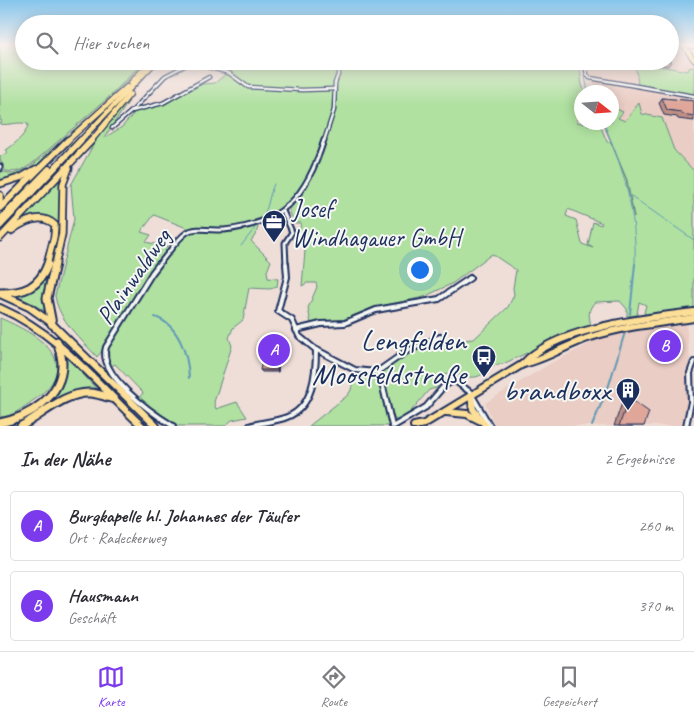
<!DOCTYPE html>
<html lang="de">
<head>
<meta charset="utf-8">
<style>
  :root { --surface:#fff; --page:#f7f7f7; --text:#2b2b33; --muted:#7c7c81; --line:#e1e1e2; --accent:#7c3aed }
  body { margin:0; font-family:Caveat,sans-serif; background:var(--page); color:var(--text) }
  .compass { position:absolute; left:574px; top:85px; width:45px; height:45px; border-radius:50%; background:var(--surface); box-shadow:0 2px 12px #0003; rotate:107deg }
  .you { position:absolute; left:419px; top:269px; width:18px; height:18px; margin:-12px; border:4px solid #fff; border-radius:50%; background:#1a73e8; box-shadow:0 0 0 8px #1a73e833 }
  .badge { display:grid; place-items:center; width:32px; height:32px; border-radius:50%; background:var(--accent); color:#fff; font-size:16px; font-weight:700 }
  .pin { position:absolute; translate:-50% -50%; border:2px solid #fff; box-shadow:0 1px 5px #0006 }
  .list { margin:0; padding:0; list-style:none }
  h2 { display:flex; justify-content:space-between; align-items:center; height:65px; margin:0; padding:0 20px; font-size:21px }
  h2 small { font-size:16px; font-weight:400; color:var(--muted) }
  .list li { display:grid; grid-template-columns:32px 1fr auto; gap:15px; align-items:center; box-sizing:border-box; height:70px; margin:0 10px 10px; padding:0 10px; border:1px solid var(--line); border-radius:5px }
  .list b { display:block; font-size:19px; white-space:nowrap }
  .list p { margin:0; font-size:16px; white-space:nowrap; color:var(--muted) }
  .list em { font-size:16px; font-style:normal; color:var(--muted) }
  .icon { flex:none; width:28px; height:28px; fill:none; stroke:currentColor; stroke-width:2; stroke-linecap:round; stroke-linejoin:round }
  .map { position:relative; flex:none; width:694px; height:426px; overflow:hidden }
  .search { position:absolute; background:var(--surface); box-shadow:0 2px 12px #0003; left:15px; right:15px; top:15px; height:55px; display:flex; align-items:center; gap:12px; box-sizing:border-box; padding:0 18px; border-radius:28px; color:var(--muted); font-size:19px }
  .sheet { height:225px; background:var(--surface) }
  nav { display:flex; justify-content:space-around; align-items:center; box-sizing:border-box; height:70px; border-top:1px solid var(--line); background:var(--surface); font-size:14px; color:var(--muted) }
  nav a { display:grid; justify-items:center; gap:2px }
  nav .on { color:var(--accent) }
  .map>svg:first-child { display:block }
  .built { fill:#eacdc4 }
  .green { fill:#b0e1a1; stroke:#668880; fill-rule:evenodd }
  .lines { fill:none; stroke-linecap:round; stroke-linejoin:round }
  .stream-far1 { stroke:#6299b6; stroke-width:1 }
  .stream { stroke:#6299b6; stroke-width:2 }
  .street-far2-casing { stroke:#1b2f5e; stroke-width:5 }
  .street-far1-casing { stroke:#1b2f5e; stroke-width:7 }
  .street-casing { stroke:#1b2f5e; stroke-width:8 }
  .primary-far1-casing { stroke:#1b2f5e; stroke-width:6 }
  .primary-casing { stroke:#1b2f5e; stroke-width:10 }
  .highway-far2-casing { stroke:#1b2f5e; stroke-width:7 }
  .highway-far1-casing { stroke:#1b2f5e; stroke-width:9 }
  .highway-casing { stroke:#1b2f5e; stroke-width:11 }
  .street-far2 { stroke:#f6f6f2; stroke-width:2.5 }
  .street-far1 { stroke:#f6f6f2; stroke-width:3 }
  .street { stroke:#f6f6f2; stroke-width:4 }
  .primary-far1 { stroke:#fdde96; stroke-width:4 }
  .primary { stroke:#fdde96; stroke-width:6 }
  .highway-far2 { stroke:#fdde96; stroke-width:4.5 }
  .highway-far1 { stroke:#fdde96; stroke-width:5.5 }
  .highway { stroke:#fdde96; stroke-width:7 }
  .wall { fill:#c08f84; stroke:#1b2f5e }
  .shaded-wall { fill:#9c746b; stroke:#1b2f5e }
  .building { fill:#dfa699; stroke:#1b2f5e }
  .labels { text-anchor:middle; stroke-width:4; stroke-linejoin:round; paint-order:stroke }
  .poi-label { font-size:25px; fill:#1b2f5e; stroke:#f6f6f2; text-anchor:start }
  .street-label { font-size:25px; fill:#1b2f5e; stroke:#f6f6f2 }
  .near-poi-label { font-size:30px; fill:#1b2f5e; stroke:#f6f6f2; text-anchor:end }
</style>
</head>
<body>
<div class="map">
<svg width="694" height="426" viewBox="0 0 694 426">
  <rect width="100%" height="100%" fill="#efded7"/>
  <filter id="ink" filterUnits="userSpaceOnUse"><feTurbulence type="fractalNoise" baseFrequency=".02" numOctaves="2"/><feDisplacementMap in="SourceGraphic" scale="10" xChannelSelector="R" yChannelSelector="G"/><feConvolveMatrix kernelMatrix="1 2 1 2 8 2 1 2 1" color-interpolation-filters="sRGB"/></filter>
  <g filter="url(#ink)">
    <g class="built">
      <path d="M 670,50 L 686,53 L 694,63 L 694,72 L 635,62 L 637,84 L 694,95 L 694,171 L 674,150 L 662,118 L 642,114 L 639,104 L 625,121 L 618,118 L 623,112 L 612,107 L 612,92 L 599,92 L 589,73 L 587,61 L 670,61 Z"/>
      <path d="M 686,324 L 690,360 L 694,364 L 694,408 L 689,426 L 495,426 L 485,403 L 551,363 L 599,339 L 620,332 Z"/>
    </g>
    <g class="green">
      <path d="M 0,45 L 24,45 L 24,61 L 144,61 L 108,98 L 33,163 C 24,170 13,175 2,169 L 0,157 L 8,152 L 6,150 C 14,145 28,133 28,124 C 17,121 9,126 0,124 L 2,121 L 0,120 Z"/>
      <path d="M 145,61 L 147,61 C 123,87 98,109 71,133 C 43,158 39,171 0,182 L 0,171 L 13,174 L 29,168 L 105,103 Z"/>
      <path d="M 237,61 L 323,61 L 336,63 L 339,61 L 579,61 L 582,85 L 585,92 L 582,92 L 581,110 L 576,111 L 577,122 L 601,127 L 607,142 L 611,142 L 626,179 L 634,217 L 627,180 L 603,123 L 612,122 L 612,107 L 623,112 L 618,118 L 625,121 L 639,103 L 642,114 L 662,118 L 674,150 L 694,171 L 694,308 L 647,315 L 644,313 L 646,305 L 639,302 L 637,315 L 627,316 L 627,309 L 620,301 L 595,302 C 587,310 589,316 591,326 L 559,338 L 503,364 L 488,367 C 479,384 464,375 450,373 L 445,375 L 436,388 L 429,390 L 412,410 L 412,413 L 399,421 L 393,418 L 390,426 L 309,426 L 348,395 L 351,390 L 355,373 L 362,372 L 382,374 L 396,357 L 430,342 L 474,339 L 508,307 L 514,295 L 513,288 L 516,270 L 492,254 L 453,283 L 424,297 L 372,308 L 343,320 L 311,323 L 308,308 L 317,287 L 316,283 L 307,283 L 302,286 L 305,251 L 299,234 L 301,223 L 295,223 L 289,211 L 304,191 L 306,184 C 290,205 279,214 254,220 L 259,223 L 256,234 L 251,241 L 271,261 L 267,271 L 268,278 L 278,279 L 277,287 L 270,289 L 249,288 L 243,320 L 233,328 L 229,338 L 232,346 L 214,402 L 216,409 L 237,402 L 247,417 L 232,420 L 225,426 L 172,426 L 138,399 L 143,393 L 115,364 L 108,368 L 104,358 L 107,345 L 97,357 C 81,339 59,321 55,296 L 74,219 L 71,185 L 96,140 L 127,101 L 129,101 L 104,138 L 122,127 L 135,112 L 160,105 L 203,84 L 215,83 L 227,73 L 224,71 ZM 568,209 L 602,223 L 601,225 L 593,222 L 588,245 L 593,248 L 582,244 L 576,220 L 566,216 ZM 154,215 L 192,230 L 186,233 L 172,248 L 146,242 L 151,235 L 141,232 Z"/>
      <path d="M 635,62 L 688,71 L 689,68 L 694,67 L 694,95 L 638,84 Z"/>
      <path d="M 64,176 L 62,228 L 43,294 L 45,311 L 16,295 C 26,294 36,288 43,280 C 50,271 65,227 52,219 C 45,215 27,222 18,224 Z"/>
      <path d="M 0,318 C 38,334 86,363 34,400 C 23,407 13,417 0,417 Z"/>
      <path d="M 65,354 L 99,392 L 84,391 L 16,426 L 2,426 L 25,419 L 52,395 Z"/>
    </g>
    <g class="lines">
      <g class="stream-far1">
        <path d="M 582,61 L 588,92"/>
        <path d="M 603,122 C 624,168 637,214 635,265"/>
        <path d="M 631,196 L 694,240"/>
        <path d="M 262,218 C 270,205 268,197 274,184"/>
        <path d="M 241,246 L 258,224"/>
      </g>
      <g class="stream">
        <path d="M 630,314 L 635,264"/>
        <path d="M 155,317 C 179,325 188,355 189,378"/>
        <path d="M 592,426 L 609,385 L 625,332"/>
      </g>
      <defs>
        <g id="street-far2">
          <path d="M 684,45 L 694,47"/>
          <path d="M 187,61 L 229,73 L 248,87 L 302,90 L 334,89"/>
          <path d="M 585,61 L 587,75 L 590,78 L 694,96"/>
          <path d="M 207,66 L 220,61"/>
          <path d="M 132,111 L 163,103 L 209,77"/>
          <path d="M 112,128 L 133,110 L 165,76 L 190,63"/>
          <path d="M 324,141 L 334,110 L 335,83 L 343,61"/>
        </g>
        <g id="street-far1">
          <path d="M 0,166 L 0,169"/>
          <path d="M 283,211 L 292,232 L 285,243 L 286,265"/>
          <path d="M 158,265 C 167,256 175,241 186,233 C 195,226 213,231 224,230 C 284,224 307,195 324,140"/>
        </g>
        <g id="street">
          <path d="M 159,264 L 152,273 L 106,347 C 97,375 152,413 173,426"/>
          <path d="M 296,330 L 321,324 L 345,323 L 376,310 L 439,299 L 470,278"/>
          <path d="M 317,350 L 355,370 L 377,372 L 383,387 L 392,426"/>
          <path d="M 377,372 L 407,351 L 440,337"/>
          <path d="M 249,426 C 261,422 275,422 287,417 C 313,407 316,374 316,350 L 299,336 L 292,320 L 278,311 L 287,277 L 286,264"/>
          <path d="M 394,426 L 426,407 L 444,386 L 454,380 L 470,392 L 490,426"/>
          <path d="M 686,426 L 691,402 L 690,373 L 694,362"/>
        </g>
        <path id="primary-far1" d="M 683,45 L 694,60"/>
        <g id="primary">
          <path d="M 0,294 L 29,307 L 49,321 L 156,426"/>
          <path d="M 0,308 C 61,335 95,382 142,426"/>
          <path d="M 523,364 C 547,359 568,344 591,337 C 625,326 659,323 694,318"/>
          <path d="M 471,396 L 473,409 L 486,426"/>
          <path d="M 446,412 L 467,414 L 481,421"/>
          <path d="M 414,426 L 424,424 L 523,364 C 555,327 647,318 694,312"/>
        </g>
        <g id="highway-far2">
          <path d="M 131,83 L 151,61"/>
          <path d="M 67,141 L 127,87"/>
          <path d="M 80,141 L 156,61"/>
          <path d="M 91,141 L 130,94"/>
        </g>
        <g id="highway-far1">
          <path d="M 0,184 L 22,177 L 36,169"/>
          <path d="M 0,195 L 0,203"/>
          <path d="M 0,208 L 68,140"/>
          <path d="M 0,220 L 49,169"/>
          <path d="M 0,226 L 81,140"/>
          <path d="M 11,231 C 24,221 41,212 55,225 L 54,237 L 47,265"/>
          <path d="M 0,238 L 92,140"/>
          <path d="M 55,265 L 62,234 L 63,184 L 69,168"/>
        </g>
        <g id="highway">
          <path d="M 0,293 C 24,293 39,288 48,264"/>
          <path d="M 52,324 L 47,298 L 55,264"/>
          <path d="M 0,423 C 29,417 62,397 62,364 C 62,356 59,348 57,341"/>
          <path d="M 21,426 C 42,415 66,391 91,393 C 99,394 107,397 114,399"/>
        </g>
      </defs>
      <use href="#street-far2" class="street-far2-casing"/>
      <use href="#street-far1" class="street-far1-casing"/>
      <use href="#street" class="street-casing"/>
      <use href="#primary-far1" class="primary-far1-casing"/>
      <use href="#primary" class="primary-casing"/>
      <use href="#highway-far2" class="highway-far2-casing"/>
      <use href="#highway-far1" class="highway-far1-casing"/>
      <use href="#highway" class="highway-casing"/>
      <use href="#street-far2" class="street-far2"/>
      <use href="#street-far1" class="street-far1"/>
      <use href="#street" class="street"/>
      <use href="#primary-far1" class="primary-far1"/>
      <use href="#primary" class="primary"/>
      <use href="#highway-far2" class="highway-far2"/>
      <use href="#highway-far1" class="highway-far1"/>
      <use href="#highway" class="highway"/>
    </g>
    <g class="wall">
      <path d="M 647,61 L 670,61 L 671,62 L 668,66 L 647,63 Z"/>
      <path d="M 662,98 L 694,101 L 694,121 L 678,119 L 677,117 L 664,115 L 659,103 Z"/>
      <path d="M 278,361 L 279,363 L 278,372 L 262,372 L 260,370 Z"/>
      <path d="M 629,398 L 644,426 L 614,426 L 623,400 Z"/>
    </g>
    <g class="shaded-wall">
      <path d="M 277,344 L 278,346 L 276,352 L 272,353 L 271,352 Z"/>
      <path d="M 278,361 L 279,363 L 278,372 L 277,370 Z"/>
    </g>
    <g class="building">
      <path d="M 662,98 L 694,101 L 694,116 L 682,114 L 681,112 L 667,110 Z"/>
      <path d="M 270,343 L 277,344 L 275,351 L 271,352 L 271,348 L 269,347 Z"/>
      <path d="M 262,361 L 278,361 L 277,370 L 260,370 Z"/>
      <path d="M 629,398 L 649,412 L 644,426 L 619,426 Z"/>
    </g>
  </g>
  <linearGradient id="sky" x2="0" y2="1"><stop stop-color="#85c5ec"/><stop offset="0.43" stop-color="#f8f0ed"/><stop offset="1" stop-color="#f8f0ed" stop-opacity="0"/></linearGradient>
  <rect width="694" height="105" fill="url(#sky)"/>
  <defs>
    <symbol id="office-pin" viewBox="-11 -11 22 30"><path d="M0 17L-7.5 6A9.5 9.5 0 1 1 7.5 6Z" fill="#1b2f5e" stroke="#f6f6f2"/><path d="M-6-3h4V-5.5h4V-3h4V5H-6ZM-1-4.5V-3h2v-1.5ZM-6 0V1H6V0Z" fill="#fff"/></symbol>
    <symbol id="bus-pin" viewBox="-11 -11 22 30"><path d="M0 17L-7.5 6A9.5 9.5 0 1 1 7.5 6Z" fill="#1b2f5e" stroke="#f6f6f2"/><path d="M-5-6H5V4H4V6H2V4H-2V6H-4V4H-5ZM-3.5-4V0h7V-4ZM-3.5 1.2v1.5H-2V1.2ZM2 1.2v1.5H3.5V1.2Z" fill="#fff"/></symbol>
    <symbol id="building-pin" viewBox="-11 -11 22 30"><path d="M0 17L-7.5 6A9.5 9.5 0 1 1 7.5 6Z" fill="#1b2f5e" stroke="#f6f6f2"/><path d="M-4-6H4V6H1V3H-1V6H-4ZM-2.5-4.3h1.7v1.8h-1.7ZM.8-4.3h1.7v1.8H.8ZM-2.5-1h1.7V.8h-1.7ZM.8-1h1.7V.8H.8Z" fill="#fff"/></symbol>
  </defs>
  <g fill-rule="evenodd">
    <use href="#office-pin" x="260" y="208" width="28" height="38"/>
    <use href="#bus-pin" x="470" y="343" width="28" height="38"/>
    <use href="#building-pin" x="614" y="376" width="28" height="38"/>
  </g>
  <g class="labels">
    <g class="poi-label">
      <text x="292" y="217">Josef<tspan x="292" dy="29">Windhagauer GmbH</tspan></text>
    </g>
    <g class="street-label">
      <text transform="translate(133 276) rotate(-55)" y="9">Plainwaldweg</text>
    </g>
    <g class="near-poi-label">
      <text x="466" y="350">Lengfelden<tspan x="466" dy="34">Moosfeldstraße</tspan></text>
      <text x="610" y="400">brandboxx</text>
    </g>
  </g>
</svg>
<svg class="compass" viewBox="-18 -18 36 36"><path d="M0-13l5 13h-10z" fill="#e53935"/><path d="M0 13l5-13h-10z" fill="#7c7c81"/></svg>
<div class="you"></div>
<div class="pin badge" style="left:274px;top:350px">A</div>
<div class="pin badge" style="left:665px;top:346px">B</div>
<div class="search"><svg class="icon" aria-label="search" viewBox="0 0 24 24"><circle cx="10" cy="10" r="6"/><path d="M15 15l6 6"/></svg>Hier suchen</div>
</div>
<section class="sheet">
<h2>In der Nähe<small>2 Ergebnisse</small></h2>
<ul class="list">
<li><span class="badge">A</span><div><b>Burgkapelle hl. Johannes der Täufer</b><p>Ort · Radeckerweg</p></div><em>260 m</em></li>
<li><span class="badge">B</span><div><b>Hausmann</b><p>Geschäft</p></div><em>370 m</em></li>
</ul>
</section>
<nav>
<a class="on"><svg class="icon" aria-label="map" viewBox="0 0 24 24"><path d="M3 6l6-2 6 2 6-2v14l-6 2-6-2-6 2zM9 4v14M15 6v14"/></svg>Karte</a>
<a><svg class="icon" aria-label="directions" viewBox="0 0 24 24"><path d="M12 3l9 9-9 9-9-9zM9 14v-3h6M13 9l2 2-2 2"/></svg>Route</a>
<a><svg class="icon" aria-label="saved" viewBox="0 0 24 24"><path d="M7 4h10v16l-5-4-5 4z"/></svg>Gespeichert</a>
</nav>
</body>
</html>
